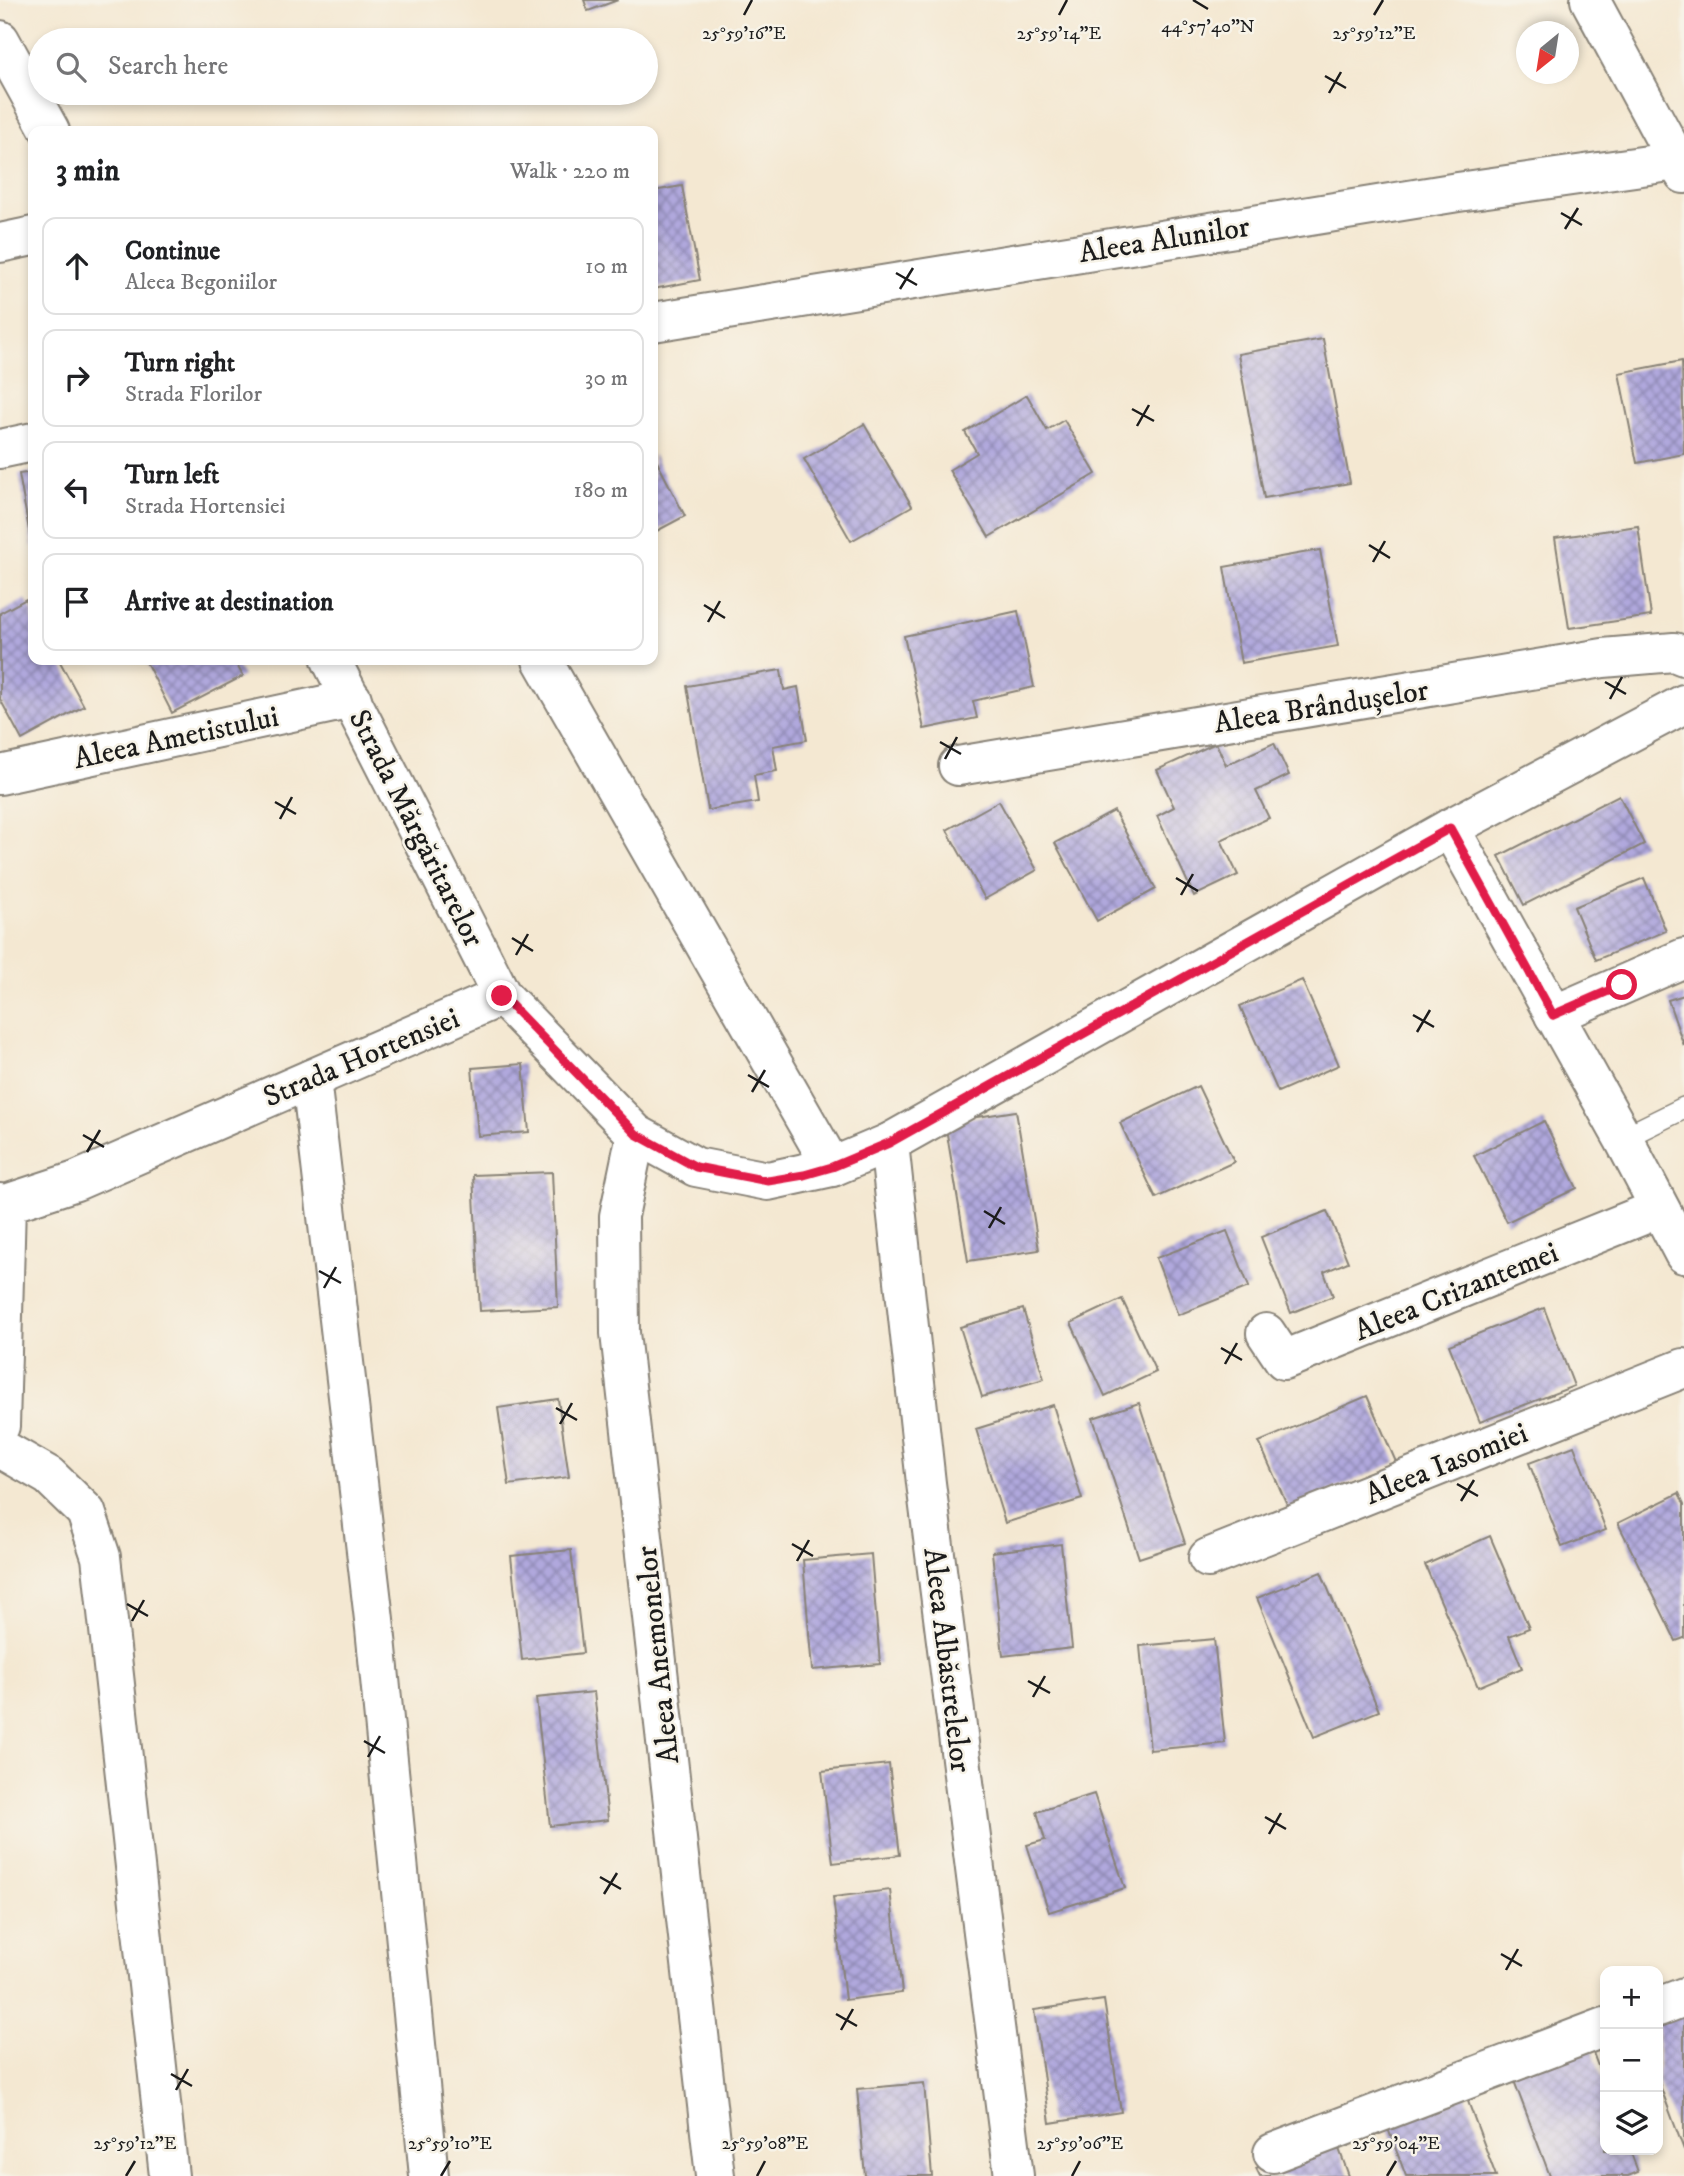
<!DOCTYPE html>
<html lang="en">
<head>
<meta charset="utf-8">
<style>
  :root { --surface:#fff; --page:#f6f6f6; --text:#202124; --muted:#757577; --line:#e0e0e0 }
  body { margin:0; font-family:"IM FELL DW Pica",serif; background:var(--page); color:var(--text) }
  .controls { position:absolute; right:21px; bottom:21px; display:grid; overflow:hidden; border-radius:14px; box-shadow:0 4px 10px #0003 }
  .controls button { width:63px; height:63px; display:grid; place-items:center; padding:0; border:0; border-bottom:2px solid var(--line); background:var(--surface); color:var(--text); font:35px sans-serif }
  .compass { position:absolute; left:1516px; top:21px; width:63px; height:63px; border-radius:50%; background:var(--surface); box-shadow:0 4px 10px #0003; rotate:210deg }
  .stop { position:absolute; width:21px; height:21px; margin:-16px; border:5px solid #e11d48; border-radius:50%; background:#fff }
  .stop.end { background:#e11d48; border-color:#fff; box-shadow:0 2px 7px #0008 }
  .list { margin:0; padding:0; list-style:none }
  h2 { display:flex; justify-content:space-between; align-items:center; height:91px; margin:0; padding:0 28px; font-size:30px }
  h2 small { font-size:23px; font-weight:400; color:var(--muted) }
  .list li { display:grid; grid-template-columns:46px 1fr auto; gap:21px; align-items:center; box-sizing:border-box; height:98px; margin:0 14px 14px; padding:0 14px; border:2px solid var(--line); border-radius:14px }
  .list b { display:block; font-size:26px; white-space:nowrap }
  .list p { margin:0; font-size:23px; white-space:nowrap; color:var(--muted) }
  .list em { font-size:23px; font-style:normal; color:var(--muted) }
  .icon { flex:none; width:38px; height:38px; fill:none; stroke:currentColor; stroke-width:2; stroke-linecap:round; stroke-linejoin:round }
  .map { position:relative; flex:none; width:1684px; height:2176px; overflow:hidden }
  .search { position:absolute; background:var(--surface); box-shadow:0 4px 10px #0003; left:28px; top:28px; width:630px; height:77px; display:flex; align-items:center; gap:18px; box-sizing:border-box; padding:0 24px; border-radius:38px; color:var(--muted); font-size:26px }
  .panel { position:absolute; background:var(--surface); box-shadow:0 4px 10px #0003; left:28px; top:126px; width:630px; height:539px; border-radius:14px }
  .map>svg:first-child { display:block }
  .building { fill:url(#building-cross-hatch) }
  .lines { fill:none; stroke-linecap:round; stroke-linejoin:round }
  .lane-casing { stroke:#888277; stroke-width:24 }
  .street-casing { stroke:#888277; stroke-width:42 }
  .lane { stroke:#fff; stroke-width:21 }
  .street { stroke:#fff; stroke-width:38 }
  .route { stroke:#e11d48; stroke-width:9 }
  .ticks { fill:none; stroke:#1c1c1c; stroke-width:2.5 }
  .labels { text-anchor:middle; stroke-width:5; stroke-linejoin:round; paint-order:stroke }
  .street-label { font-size:30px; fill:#1c1c1c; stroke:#f7f3e8 }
  .ticks-label { font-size:18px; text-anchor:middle; fill:#1c1c1c; stroke:#f7f3e8; stroke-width:5; stroke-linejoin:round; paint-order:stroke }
</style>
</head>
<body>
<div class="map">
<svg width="1684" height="2176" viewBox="0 0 1684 2176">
  <defs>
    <pattern id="building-cross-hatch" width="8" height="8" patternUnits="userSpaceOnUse" patternTransform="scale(1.75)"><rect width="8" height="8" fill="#b0a8dd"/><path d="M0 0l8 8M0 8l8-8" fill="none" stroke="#8e88b2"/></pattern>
  </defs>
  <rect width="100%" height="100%" fill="#f7f3e8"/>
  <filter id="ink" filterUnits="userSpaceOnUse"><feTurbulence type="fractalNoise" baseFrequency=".0143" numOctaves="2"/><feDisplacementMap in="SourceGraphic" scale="14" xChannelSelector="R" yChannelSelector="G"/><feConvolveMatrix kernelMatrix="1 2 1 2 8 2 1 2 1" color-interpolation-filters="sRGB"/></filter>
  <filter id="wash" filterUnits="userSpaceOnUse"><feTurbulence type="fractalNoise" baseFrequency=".00686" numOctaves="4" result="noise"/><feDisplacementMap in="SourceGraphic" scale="28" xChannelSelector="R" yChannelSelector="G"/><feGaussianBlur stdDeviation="1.57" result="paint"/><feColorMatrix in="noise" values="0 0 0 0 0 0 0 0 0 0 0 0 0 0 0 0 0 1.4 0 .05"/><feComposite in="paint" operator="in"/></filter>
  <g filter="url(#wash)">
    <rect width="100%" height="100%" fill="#f4e8d2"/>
    <g id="blocks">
      <g class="building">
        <path d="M 584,0 L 618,0 L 588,11 Z"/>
        <path d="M 682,186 L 700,280 L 653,289 L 653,191 Z"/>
        <path d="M 1323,339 L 1350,483 L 1264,498 L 1238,354 Z"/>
        <path d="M 1682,361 L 1684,454 L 1637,463 L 1619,373 Z"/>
        <path d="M 1027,395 L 1047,430 L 1064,420 L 1096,474 L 989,537 L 949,470 L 977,453 L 965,432 Z"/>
        <path d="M 864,424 L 912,506 L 851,541 L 804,459 Z"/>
        <path d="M 653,454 L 685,516 L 653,533 Z"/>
        <path d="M 33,472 L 33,547 L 32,547 L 19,474 Z"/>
        <path d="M 1638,526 L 1651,616 L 1569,628 L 1555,538 Z"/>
        <path d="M 1320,550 L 1338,646 L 1241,663 L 1224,567 Z"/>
        <path d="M 26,599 L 33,613 L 33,660 L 59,660 L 84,706 L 22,740 L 0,699 L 0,613 Z"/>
        <path d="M 1018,611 L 1034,687 L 973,701 L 977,718 L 924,729 L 904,636 Z"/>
        <path d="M 145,660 L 234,660 L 243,676 L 172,713 Z"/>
        <path d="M 781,670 L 784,690 L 798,687 L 807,740 L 773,746 L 777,771 L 754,775 L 758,802 L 708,810 L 687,686 Z"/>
        <path d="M 1216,743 L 1226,765 L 1274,743 L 1289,775 L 1256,791 L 1269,818 L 1221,840 L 1238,875 L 1194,896 L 1157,816 L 1174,807 L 1157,770 Z"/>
        <path d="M 1619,795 L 1644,844 L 1524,905 L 1499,856 Z"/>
        <path d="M 999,801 L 1037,870 L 985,899 L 947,830 Z"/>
        <path d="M 1114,811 L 1156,889 L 1097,921 L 1055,843 Z"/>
        <path d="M 1644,878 L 1666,931 L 1596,960 L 1574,907 Z"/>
        <path d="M 1302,980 L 1339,1065 L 1278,1092 L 1240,1006 Z"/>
        <path d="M 1684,995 L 1684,1046 L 1668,1000 Z"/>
        <path d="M 523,1064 L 529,1132 L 478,1136 L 472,1068 Z"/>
        <path d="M 1198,1086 L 1234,1162 L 1156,1198 L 1120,1123 Z"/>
        <path d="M 1016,1111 L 1039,1250 L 968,1261 L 945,1122 Z"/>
        <path d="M 1544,1121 L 1577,1188 L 1507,1222 L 1474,1156 Z"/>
        <path d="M 552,1172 L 558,1307 L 480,1311 L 473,1175 Z"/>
        <path d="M 1327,1211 L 1348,1262 L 1324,1272 L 1333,1296 L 1291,1313 L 1261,1237 Z"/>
        <path d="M 1227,1231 L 1249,1287 L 1178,1315 L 1156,1258 Z"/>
        <path d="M 1122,1299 L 1156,1372 L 1105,1396 L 1071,1323 Z"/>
        <path d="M 1544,1308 L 1574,1386 L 1480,1422 L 1449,1345 Z"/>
        <path d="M 1023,1309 L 1044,1379 L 982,1397 L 960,1327 Z"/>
        <path d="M 1367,1396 L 1396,1462 L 1289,1509 L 1259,1442 Z"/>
        <path d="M 558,1399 L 569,1477 L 509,1485 L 498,1408 Z"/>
        <path d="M 1139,1403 L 1185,1543 L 1139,1558 L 1093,1418 Z"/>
        <path d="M 1053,1405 L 1082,1499 L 1005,1523 L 976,1429 Z"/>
        <path d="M 1574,1446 L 1606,1530 L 1562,1547 L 1529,1463 Z"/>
        <path d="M 1679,1493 L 1684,1504 L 1684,1638 L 1676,1641 L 1618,1523 Z"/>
        <path d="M 1490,1536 L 1529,1628 L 1509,1636 L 1522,1668 L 1478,1687 L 1425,1565 Z"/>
        <path d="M 1061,1544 L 1072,1648 L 1003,1656 L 992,1552 Z"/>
        <path d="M 571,1550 L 583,1653 L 522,1660 L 511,1556 Z"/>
        <path d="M 871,1554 L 880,1664 L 812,1670 L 803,1560 Z"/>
        <path d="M 1321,1572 L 1379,1711 L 1314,1737 L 1257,1598 Z"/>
        <path d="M 1214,1639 L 1225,1743 L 1150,1750 L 1140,1646 Z"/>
        <path d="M 594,1692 L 608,1820 L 550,1826 L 536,1698 Z"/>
        <path d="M 889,1764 L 900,1855 L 833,1863 L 822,1771 Z"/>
        <path d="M 1094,1794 L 1125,1888 L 1049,1912 L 1027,1845 L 1045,1840 L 1037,1812 Z"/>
        <path d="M 890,1890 L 902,1993 L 845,2000 L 833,1897 Z"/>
        <path d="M 1104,2000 L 1121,2112 L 1050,2123 L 1034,2010 Z"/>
        <path d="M 1684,2005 L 1684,2150 L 1658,2080 L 1658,2015 Z"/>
        <path d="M 1589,2042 L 1605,2085 L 1605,2150 L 1630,2150 L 1638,2172 L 1628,2176 L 1550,2176 L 1510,2070 Z"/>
        <path d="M 924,2083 L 932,2176 L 865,2176 L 857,2089 Z"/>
        <path d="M 1463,2088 L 1496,2176 L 1406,2176 L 1384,2118 Z"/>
        <path d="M 1335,2138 L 1349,2176 L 1260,2176 L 1256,2168 Z"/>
      </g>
    </g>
  </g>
  <g filter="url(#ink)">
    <use href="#blocks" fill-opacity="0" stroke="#888277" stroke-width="2"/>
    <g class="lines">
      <defs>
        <path id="lane" d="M 1623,1138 L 1684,1108"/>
        <g id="street">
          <path d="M 1590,0 L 1684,174"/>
          <path d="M 0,40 L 50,131"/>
          <path d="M 0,243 L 33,236"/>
          <path d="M 653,322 L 1458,192 L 1677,161"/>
          <path d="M 0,449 L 33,442"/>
          <path d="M 331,660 L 502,996 L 636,1134 L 696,1167 L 768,1181 L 832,1167 L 889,1143 L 1450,828 L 1684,704"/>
          <path d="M 542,660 L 832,1167"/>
          <path d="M 958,766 L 1603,658 L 1674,652 L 1684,656"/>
          <path d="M 0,775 L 352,699"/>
          <path d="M 1450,828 L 1623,1138 L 1684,1254"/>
          <path d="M 1554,1015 L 1684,958"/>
          <path d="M 311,1079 L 375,1628 L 429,2176"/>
          <path d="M 636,1134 L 619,1216 L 620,1333 L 715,2176"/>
          <path d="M 889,1143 L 926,1483 L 1014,2176"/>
          <path d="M 0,1203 L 6,1204 L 76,1181 L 502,996"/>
          <path d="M 1266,1333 L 1284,1360 L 1658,1209"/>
          <path d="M 0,1426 L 6,1204"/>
          <path d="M 0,1448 L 49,1476 L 86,1512 L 101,1557 L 169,2176"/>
          <path d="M 1208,1558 L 1684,1368"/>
          <path d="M 1658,2007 L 1684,1997"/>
          <path d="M 1273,2153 L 1605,2027"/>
        </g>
      </defs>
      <use href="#lane" class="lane-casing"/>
      <use href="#street" class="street-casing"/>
      <use href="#lane" class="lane"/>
      <use href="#street" class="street"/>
    </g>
  </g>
  <g class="lines" filter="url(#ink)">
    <path class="route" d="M 502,996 L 636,1134 L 696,1167 L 768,1181 L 804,1175 L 832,1167 L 889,1143 L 1450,828 L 1553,1015 L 1622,985"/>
  </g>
  <path class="ticks" d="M 1193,0 L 1208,9M 744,15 L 752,0M 1059,15 L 1067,0M 1374,15 L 1383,0M 1325,76 L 1346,88M 1329,93 L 1341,72M 1561,213 L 1582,225M 1565,229 L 1578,208M 896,273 L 917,285M 900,289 L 913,268M 1132,409 L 1154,421M 1137,426 L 1149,405M 1369,545 L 1390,558M 1373,562 L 1385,541M 704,605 L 725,618M 708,622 L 720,601M 1605,682 L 1626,694M 1610,699 L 1622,677M 940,742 L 961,754M 945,759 L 957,737M 275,802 L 296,814M 280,819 L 292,797M 1176,878 L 1198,891M 1181,895 L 1193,874M 512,938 L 533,951M 516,955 L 528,934M 1413,1015 L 1434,1027M 1417,1032 L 1430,1010M 748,1075 L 769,1087M 752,1092 L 765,1070M 83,1135 L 104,1147M 87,1152 L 100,1130M 984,1211 L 1005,1224M 989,1228 L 1001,1207M 319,1271 L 341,1283M 324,1288 L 336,1267M 1221,1348 L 1242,1360M 1225,1364 L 1237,1343M 556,1408 L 577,1420M 560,1424 L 572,1403M 1457,1484 L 1478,1496M 1461,1501 L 1474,1480M 792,1544 L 813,1556M 797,1561 L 809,1540M 127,1604 L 148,1616M 132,1621 L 144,1600M 1028,1681 L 1050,1693M 1033,1697 L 1045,1676M 364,1741 L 385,1753M 368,1757 L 380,1736M 1265,1817 L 1286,1829M 1269,1834 L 1281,1813M 600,1877 L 621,1889M 604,1894 L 617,1873M 1501,1954 L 1522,1966M 1506,1970 L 1518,1949M 836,2014 L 857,2026M 841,2030 L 853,2009M 171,2074 L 192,2086M 176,2090 L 188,2069M 126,2176 L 135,2161M 441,2176 L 450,2161M 757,2176 L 765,2161M 1072,2176 L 1080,2161M 1387,2176 L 1396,2161"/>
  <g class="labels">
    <g class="street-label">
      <text transform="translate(1164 239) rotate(-9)" y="10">Aleea Alunilor</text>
      <text transform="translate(1321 706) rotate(-9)" y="10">Aleea Brândușelor</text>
      <text transform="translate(176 737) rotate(-12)" y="10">Aleea Ametistului</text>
      <text transform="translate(417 828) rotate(63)" y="10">Strada Mărgăritarelor</text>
      <text transform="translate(361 1057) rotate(-23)" y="10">Strada Hortensiei</text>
      <text transform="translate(1456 1291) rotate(-22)" y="10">Aleea Crizantemei</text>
      <text transform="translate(1446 1463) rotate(-22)" y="10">Aleea Iasomiei</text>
      <text transform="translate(657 1655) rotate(-96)" y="10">Aleea Anemonelor</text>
      <text transform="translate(948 1660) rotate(83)" y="10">Aleea Albăstrelelor</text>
    </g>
  </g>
  <g class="ticks-label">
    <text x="1208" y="32">44°57'40"N</text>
    <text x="744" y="39">25°59'16"E</text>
    <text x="1059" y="39">25°59'14"E</text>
    <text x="1374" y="39">25°59'12"E</text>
    <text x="135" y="2149">25°59'12"E</text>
    <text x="450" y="2149">25°59'10"E</text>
    <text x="765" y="2149">25°59'08"E</text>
    <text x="1080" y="2149">25°59'06"E</text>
    <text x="1396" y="2149">25°59'04"E</text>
  </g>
</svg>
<div class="controls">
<button>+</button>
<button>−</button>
<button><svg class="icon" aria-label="layers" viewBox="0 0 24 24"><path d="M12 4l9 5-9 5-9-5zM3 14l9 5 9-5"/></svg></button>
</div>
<svg class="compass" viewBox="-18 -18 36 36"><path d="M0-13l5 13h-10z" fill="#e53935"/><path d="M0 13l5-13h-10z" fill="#757577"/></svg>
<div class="stop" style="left:1622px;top:985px"></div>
<div class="stop end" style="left:502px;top:996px"></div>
<div class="search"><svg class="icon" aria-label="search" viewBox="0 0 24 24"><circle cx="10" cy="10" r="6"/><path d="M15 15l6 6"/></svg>Search here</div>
<section class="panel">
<h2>3 min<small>Walk · 220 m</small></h2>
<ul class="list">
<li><svg class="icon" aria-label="ahead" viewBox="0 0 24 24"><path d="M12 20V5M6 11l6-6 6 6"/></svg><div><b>Continue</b><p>Aleea Begoniilor</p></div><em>10 m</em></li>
<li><svg class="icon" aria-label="right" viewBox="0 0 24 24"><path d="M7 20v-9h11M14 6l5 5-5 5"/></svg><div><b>Turn right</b><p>Strada Florilor</p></div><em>30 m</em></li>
<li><svg class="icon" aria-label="left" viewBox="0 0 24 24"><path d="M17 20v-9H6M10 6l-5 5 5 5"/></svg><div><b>Turn left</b><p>Strada Hortensiei</p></div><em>180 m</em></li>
<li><svg class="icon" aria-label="arrive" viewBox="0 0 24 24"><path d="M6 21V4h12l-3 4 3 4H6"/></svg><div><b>Arrive at destination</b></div></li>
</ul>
</section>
</div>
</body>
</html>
